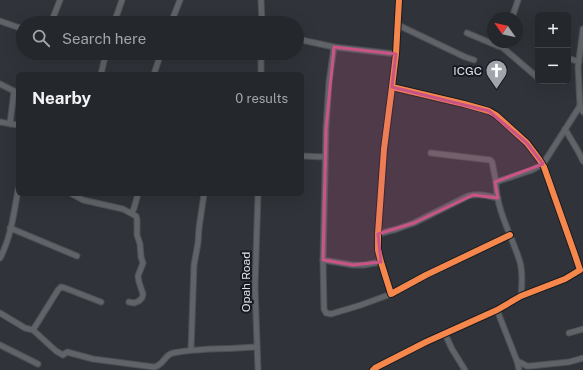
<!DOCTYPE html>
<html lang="en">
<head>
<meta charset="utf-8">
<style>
  :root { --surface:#24272c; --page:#2c2f34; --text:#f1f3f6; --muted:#a3a5a9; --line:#414448 }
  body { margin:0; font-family:"Public Sans",sans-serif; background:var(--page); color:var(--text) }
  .controls { position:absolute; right:12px; top:12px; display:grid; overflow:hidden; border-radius:6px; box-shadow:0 4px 16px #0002 }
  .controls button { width:36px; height:36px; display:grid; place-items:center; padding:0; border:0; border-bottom:1px solid var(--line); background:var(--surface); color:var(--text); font:20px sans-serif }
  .compass { position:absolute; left:487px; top:12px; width:36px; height:36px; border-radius:50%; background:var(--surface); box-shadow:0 4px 16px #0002; rotate:304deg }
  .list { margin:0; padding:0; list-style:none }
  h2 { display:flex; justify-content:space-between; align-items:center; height:52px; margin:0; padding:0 16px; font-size:17px }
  h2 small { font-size:13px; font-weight:400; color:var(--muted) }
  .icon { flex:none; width:22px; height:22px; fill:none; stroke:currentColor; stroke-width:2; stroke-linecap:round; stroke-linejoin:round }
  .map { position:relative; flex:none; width:583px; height:370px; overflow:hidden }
  .search { position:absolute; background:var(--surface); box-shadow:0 4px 16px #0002; left:16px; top:16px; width:288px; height:44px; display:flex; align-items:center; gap:10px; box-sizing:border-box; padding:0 14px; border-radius:22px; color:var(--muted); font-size:15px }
  .panel { position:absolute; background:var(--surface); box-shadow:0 4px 16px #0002; left:16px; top:72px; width:288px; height:124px; border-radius:6px }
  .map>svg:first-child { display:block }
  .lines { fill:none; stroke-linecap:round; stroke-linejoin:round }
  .minor-casing { stroke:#4c5055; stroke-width:7 }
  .minor { stroke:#606367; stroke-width:5 }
  .cycleway-casing { stroke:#171a20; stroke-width:8 }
  .cycleway { stroke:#f5874c; stroke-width:6 }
  .marked { fill:#ca5485; fill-opacity:0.2; stroke:#ca5485; stroke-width:3; stroke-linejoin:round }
  .labels { text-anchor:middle; stroke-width:4; stroke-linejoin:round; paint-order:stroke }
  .poi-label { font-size:12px; fill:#dce0e8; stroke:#171a20; text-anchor:end }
  .street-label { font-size:12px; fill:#dce0e8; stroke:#171a20 }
</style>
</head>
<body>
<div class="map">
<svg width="583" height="370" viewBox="0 0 583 370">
  <rect width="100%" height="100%" fill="#30343a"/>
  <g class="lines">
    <defs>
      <g id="minor">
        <path d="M 261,0 L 262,23"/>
        <path d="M 512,18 L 518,0"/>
        <path d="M 0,21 L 23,29"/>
        <path d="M 51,23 L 60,0"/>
        <path d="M 114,23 L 122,0"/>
        <path d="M 171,23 L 180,0"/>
        <path d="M 398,25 L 465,57 L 474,60"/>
        <path d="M 583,29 L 578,67 L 580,106 L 583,112"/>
        <path d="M 467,33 L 498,46 L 502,47 L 505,42"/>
        <path d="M 297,39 L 334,47 L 396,54"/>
        <path d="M 334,47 L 329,82 L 326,128 L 323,260 L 353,265 L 364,265 L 381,262"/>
        <path d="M 502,47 L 537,77"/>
        <path d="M 91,53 L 105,57"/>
        <path d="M 568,58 L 579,62"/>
        <path d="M 101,74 L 106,53"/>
        <path d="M 154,74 L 161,53"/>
        <path d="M 261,74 L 261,53"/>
        <path d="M 0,84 L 14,91 L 10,124"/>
        <path d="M 392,87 L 384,149 L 378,234 L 378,250 L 381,262 L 391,294 L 426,275 L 510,235"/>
        <path d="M 0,122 L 18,125"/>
        <path d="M 565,129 L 578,151 L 583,161"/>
        <path d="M 431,153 L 490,160 L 492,162 L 496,182"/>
        <path d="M 302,156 L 325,157"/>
        <path d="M 72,194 L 83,200 L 123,209 L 136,216 L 137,219 L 137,235 L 140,244 L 141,257 L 143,263 L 138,276 L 139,282 L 143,294 L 142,298 L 139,301 L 134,303 L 129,302"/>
        <path d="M 258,194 L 255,287 L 258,370"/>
        <path d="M 132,213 L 134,208 L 138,194"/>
        <path d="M 10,228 L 77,256"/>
        <path d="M 378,234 L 397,229 L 414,223 L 468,196 C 478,193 487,196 498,198"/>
        <path d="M 0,258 C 11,238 14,212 18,190"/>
        <path d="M 323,260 L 324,309 L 326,313 L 331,314 L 361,305 L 391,294"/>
        <path d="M 521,296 C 522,285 523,273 520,262 C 512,236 496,210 496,182 L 532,170 L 543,164 L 580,106"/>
        <path d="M 497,310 L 517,361 L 519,370"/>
        <path d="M 0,313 L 25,328 L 33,330 L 56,351 L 63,355 L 67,352 L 93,359 L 154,367 C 164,365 164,355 173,353 C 185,350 198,350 210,349 C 226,349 242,348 257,347"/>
        <path d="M 33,330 L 58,290 L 61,287 L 65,288 L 101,302"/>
        <path d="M 569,333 L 583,329"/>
        <path d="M 445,334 L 452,349 L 465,370"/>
        <path d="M 0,345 L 38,364"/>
        <path d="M 191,350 L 194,265 L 198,243 L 199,228 L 204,194"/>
        <path d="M 517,361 L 527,366 L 530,366 L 569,362 L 583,358"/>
        <path d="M 373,370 L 375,368 L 426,342 L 497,310 L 521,296 L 565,279 L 580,270 L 575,255 L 544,167 L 539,159 L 527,143 L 496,115 L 489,111 L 464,104 L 392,87 L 396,54 L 399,0"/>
      </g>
    </defs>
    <use href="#minor" class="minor-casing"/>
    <use href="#minor" class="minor"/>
    <defs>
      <g id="cycleway">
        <path d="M 392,87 L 384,149 L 378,234 L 378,250 L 381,262 L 391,294 L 426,275 L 510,235"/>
        <path d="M 373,370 L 375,368 L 426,342 L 497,310 L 521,296 L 565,279 L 580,270 L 575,255 L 544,167 L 539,159 L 527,143 L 496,115 L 489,111 L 464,104 L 392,87 L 396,54 L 399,0"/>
      </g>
    </defs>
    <use href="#cycleway" class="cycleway-casing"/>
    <use href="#cycleway" class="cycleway"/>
  </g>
  <path class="marked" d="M 334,47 L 396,54 L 392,87 L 489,111 L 527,143 L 543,164 L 495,182 L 498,198 L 473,195 L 414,223 L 378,234 L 381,262 L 353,265 L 323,260 L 326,128 Z"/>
  <defs>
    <symbol id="church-pin" viewBox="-11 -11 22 30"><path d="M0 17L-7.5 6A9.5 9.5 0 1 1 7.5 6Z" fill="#a0a4ab" stroke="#171a20"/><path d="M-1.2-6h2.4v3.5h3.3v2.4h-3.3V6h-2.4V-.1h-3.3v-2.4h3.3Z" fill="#fff"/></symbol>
  </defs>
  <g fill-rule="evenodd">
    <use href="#church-pin" x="484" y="58" width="25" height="34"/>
  </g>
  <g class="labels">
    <g class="poi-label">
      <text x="482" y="75">ICGC</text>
    </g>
    <g class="street-label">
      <text transform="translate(246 282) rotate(-90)" y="4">Opah Road</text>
    </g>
  </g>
</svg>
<div class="controls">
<button>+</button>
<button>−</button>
</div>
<svg class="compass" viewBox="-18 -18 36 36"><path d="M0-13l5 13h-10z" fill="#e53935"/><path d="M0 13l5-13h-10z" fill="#a3a5a9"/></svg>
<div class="search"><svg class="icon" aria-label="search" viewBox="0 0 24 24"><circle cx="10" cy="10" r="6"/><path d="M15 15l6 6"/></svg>Search here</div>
<section class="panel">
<h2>Nearby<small>0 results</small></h2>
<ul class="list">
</ul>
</section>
</div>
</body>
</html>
